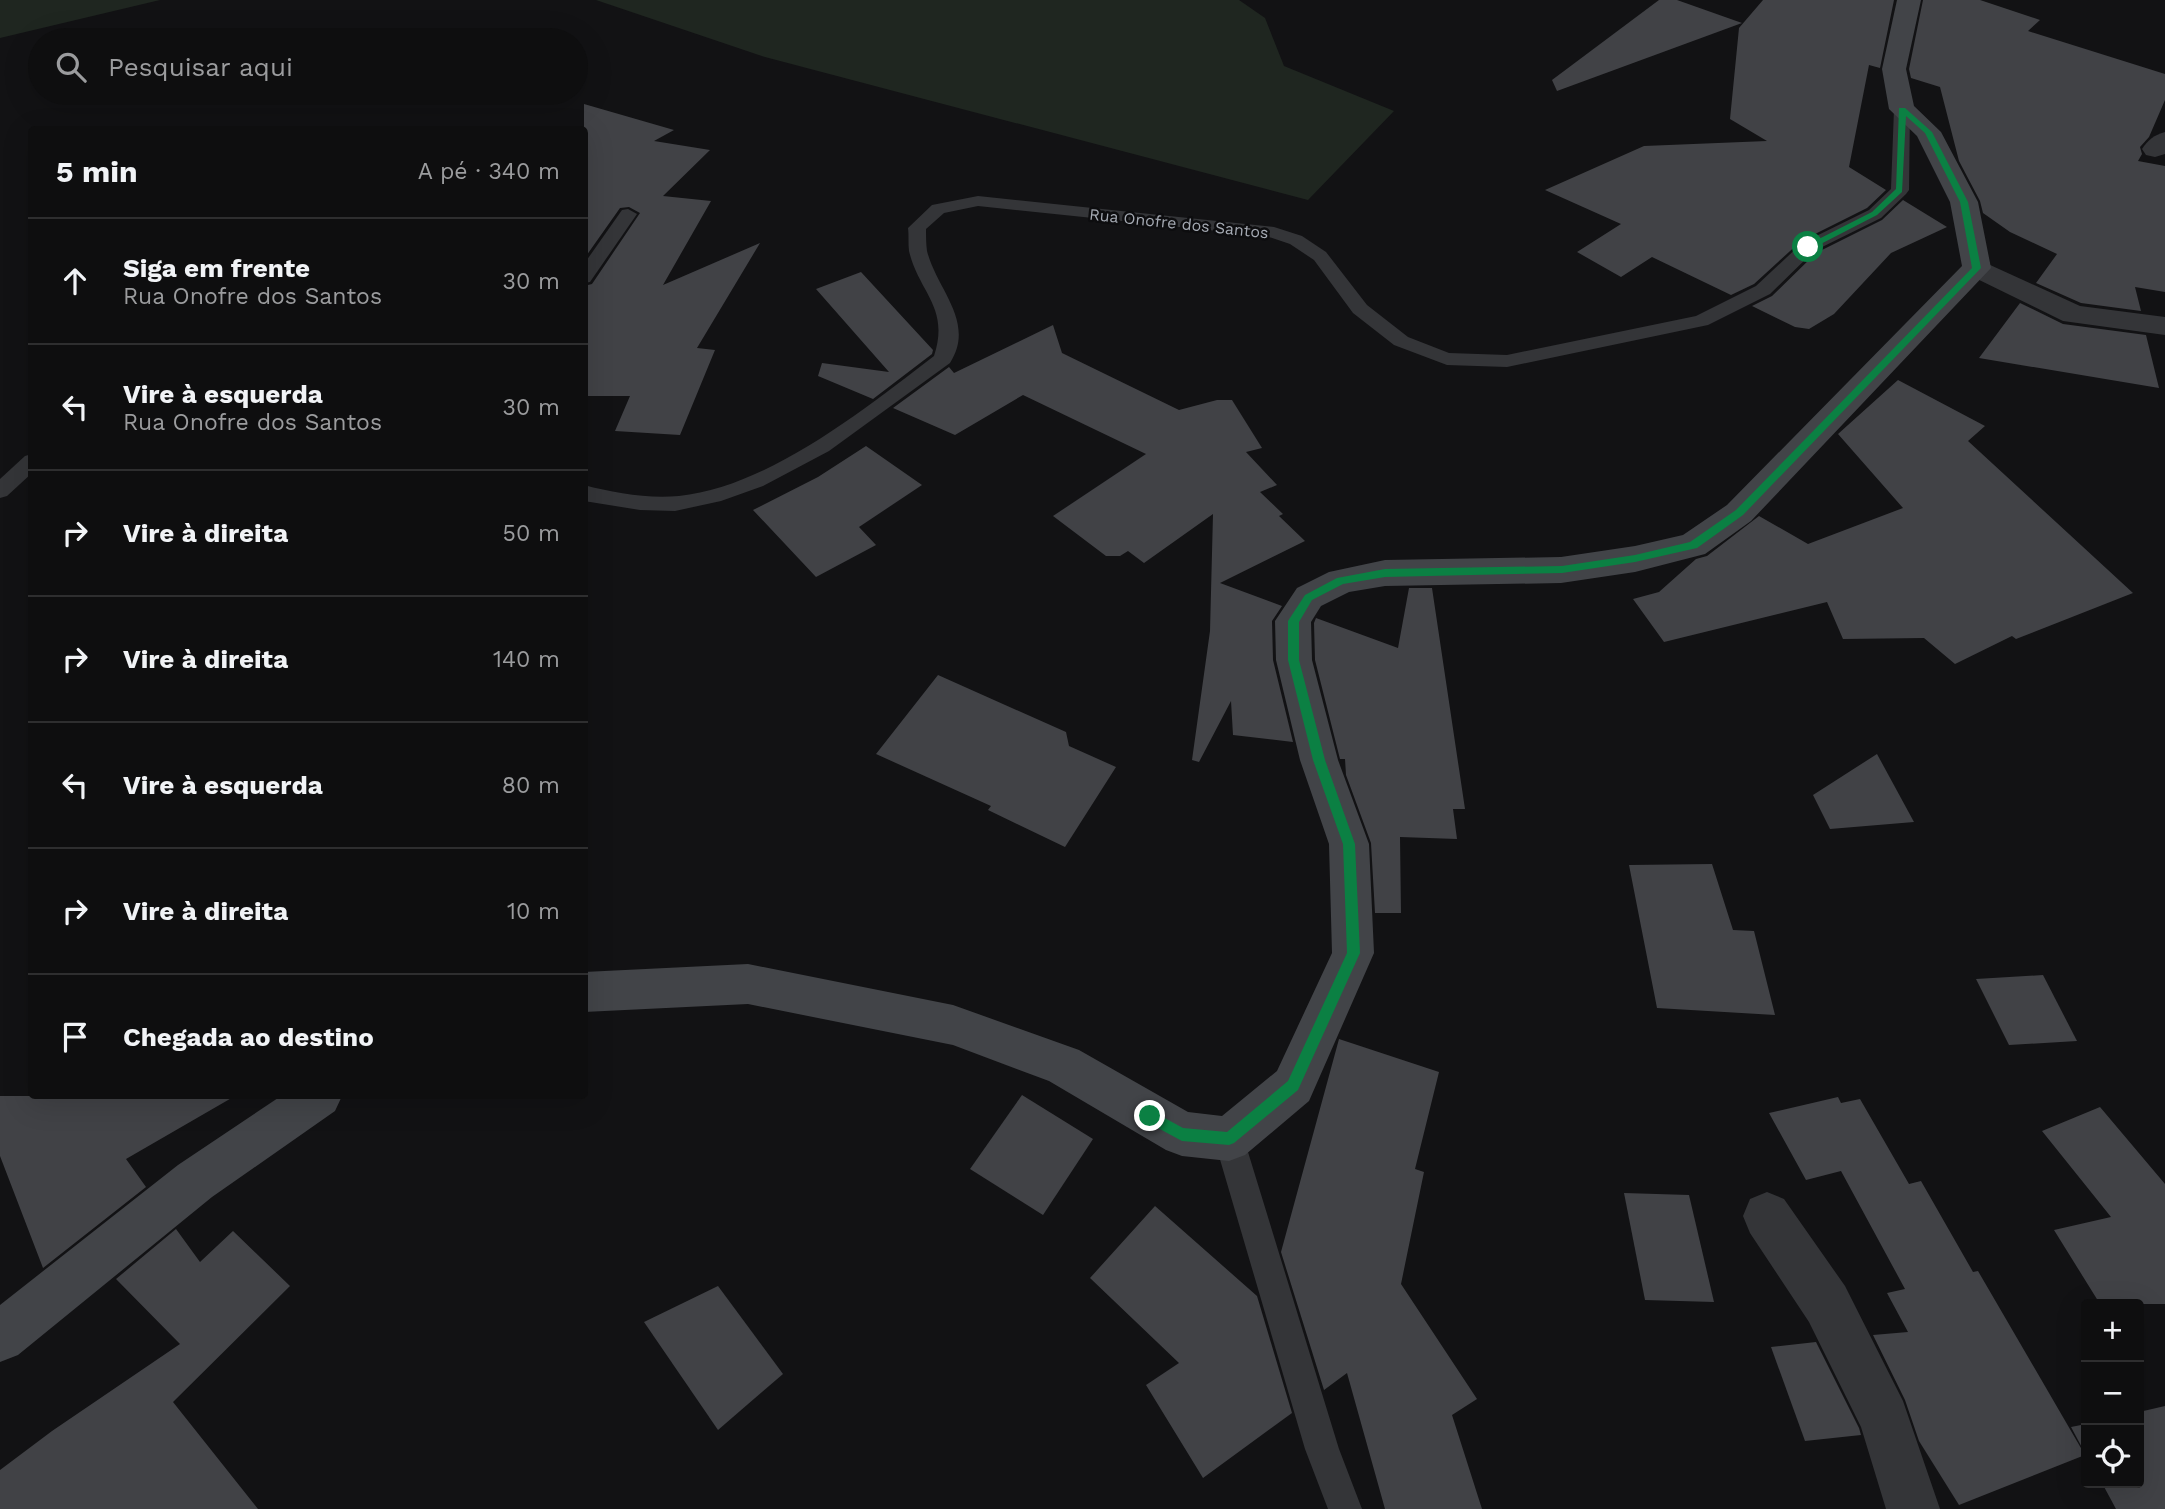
<!DOCTYPE html>
<html lang="pt">
<head>
<meta charset="utf-8">
<style>
  :root { --surface:#0e0e0f; --page:#171718; --text:#f1f3f6; --muted:#9b9c9e; --line:#2e2e2f }
  body { margin:0; font-family:"Work Sans",sans-serif; background:var(--page); color:var(--text) }
  .controls { position:absolute; right:21px; bottom:21px; display:grid; overflow:hidden; border-radius:7px; box-shadow:0 7px 28px #0002 }
  .controls button { width:63px; height:63px; display:grid; place-items:center; padding:0; border:0; border-bottom:2px solid var(--line); background:var(--surface); color:var(--text); font:35px sans-serif }
  .stop { position:absolute; width:21px; height:21px; margin:-16px; border:5px solid #0b8043; border-radius:50%; background:#fff }
  .stop.end { background:#0b8043; border-color:#fff; box-shadow:0 2px 7px #0008 }
  .list { margin:0; padding:0; list-style:none }
  h2 { display:flex; justify-content:space-between; align-items:center; height:91px; margin:0; padding:0 28px; font-size:30px }
  h2 small { font-size:23px; font-weight:400; color:var(--muted) }
  .list li { display:grid; grid-template-columns:46px 1fr auto; gap:21px; align-items:center; box-sizing:border-box; height:126px; padding:0 28px; border-top:2px solid var(--line) }
  .list b { display:block; font-size:26px; white-space:nowrap }
  .list p { margin:0; font-size:23px; white-space:nowrap; color:var(--muted) }
  .list em { font-size:23px; font-style:normal; color:var(--muted) }
  .icon { flex:none; width:38px; height:38px; fill:none; stroke:currentColor; stroke-width:2; stroke-linecap:round; stroke-linejoin:round }
  .map { position:relative; flex:none; width:2165px; height:1509px; overflow:hidden }
  .search { position:absolute; background:var(--surface); box-shadow:0 7px 28px #0002; left:28px; top:28px; width:560px; height:77px; display:flex; align-items:center; gap:18px; box-sizing:border-box; padding:0 24px; border-radius:38px; color:var(--muted); font-size:26px }
  .panel { position:absolute; background:var(--surface); box-shadow:0 7px 28px #0002; left:28px; top:126px; width:560px; height:973px; border-radius:7px }
  .map>svg:first-child { display:block }
  .green { fill:#1f2620 }
  .building { fill:#414246 }
  .lines { fill:none; stroke-linecap:round; stroke-linejoin:round }
  .lane { fill:#343538; fill-rule:evenodd }
  .street { fill:#343538; fill-rule:evenodd }
  .secondary { fill:#424448; fill-rule:evenodd }
  .route { fill:#0b8043 }
  .labels { text-anchor:middle; stroke-width:5; stroke-linejoin:round; paint-order:stroke }
  .far-street-label { font-size:16px; fill:#a5aab3; stroke:#0d0d0f }
</style>
</head>
<body>
<div class="map">
<svg width="2165" height="1509" viewBox="0 0 2165 1509">
  <rect width="100%" height="100%" fill="#121214"/>
  <g class="green">
    <path d="M 0,0 L 160,0 L 0,38 Z"/>
    <path d="M 596,0 L 1239,0 L 1265,18 L 1284,66 L 1394,111 L 1308,200 L 765,57 Z"/>
  </g>
  <g class="building">
    <path d="M 1659,0 L 1677,0 L 1742,23 L 1557,91 L 1552,80 Z"/>
    <path d="M 1763,0 L 1894,0 L 1880,68 L 1869,65 L 1849,167 L 1886,190 L 1867,208 L 1801,241 L 1754,284 L 1731,295 L 1652,257 L 1621,277 L 1577,252 L 1621,224 L 1545,190 L 1644,146 L 1767,141 L 1730,119 L 1739,28 Z"/>
    <path d="M 1923,0 L 1980,0 L 2040,20 L 2028,31 L 2165,74 L 2165,100 L 2149,137 L 2140,147 L 2142,154 L 2138,161 L 2165,166 L 2165,292 L 2135,287 L 2141,311 L 2081,303 L 2036,283 L 2057,254 L 2010,232 L 1983,213 L 1980,201 L 1959,161 L 1940,87 L 1911,78 L 1909,69 Z"/>
    <path d="M 584,104 L 674,130 L 654,141 L 710,150 L 663,196 L 711,201 L 663,285 L 760,243 L 697,348 L 715,350 L 680,435 L 615,431 L 630,396 L 584,396 L 584,286 L 592,284 L 640,213 L 629,207 L 620,208 L 584,259 Z"/>
    <path d="M 1903,200 L 1947,227 L 1891,253 L 1834,314 L 1809,329 L 1795,327 L 1752,306 L 1772,296 L 1816,253 L 1882,220 Z"/>
    <path d="M 861,272 L 933,350 L 932,354 L 873,399 L 818,376 L 822,363 L 889,372 L 816,289 Z"/>
    <path d="M 2020,303 L 2063,324 L 2146,335 L 2159,388 L 1979,358 Z"/>
    <path d="M 1053,325 L 1062,353 L 1179,410 L 1217,400 L 1232,400 L 1262,448 L 1246,452 L 1277,485 L 1260,492 L 1283,514 L 1279,516 L 1305,541 L 1220,583 L 1282,606 L 1272,621 L 1273,660 L 1293,742 L 1233,735 L 1231,701 L 1199,762 L 1192,760 L 1210,631 L 1213,514 L 1144,563 L 1128,551 L 1120,556 L 1106,556 L 1053,516 L 1146,454 L 1023,395 L 955,435 L 893,408 L 949,367 L 954,373 Z"/>
    <path d="M 1898,380 L 1985,426 L 1968,441 L 2133,593 L 2016,639 L 2012,636 L 1955,664 L 1924,638 L 1843,639 L 1827,602 L 1664,642 L 1633,599 L 1659,592 L 1696,559 L 1707,556 L 1759,516 L 1808,544 L 1903,508 L 1838,434 Z"/>
    <path d="M 866,446 L 922,485 L 859,527 L 876,545 L 816,577 L 753,510 L 818,477 Z"/>
    <path d="M 1409,588 L 1432,588 L 1465,809 L 1453,809 L 1457,839 L 1400,837 L 1401,913 L 1375,913 L 1371,843 L 1346,775 L 1345,759 L 1340,759 L 1315,660 L 1314,623 L 1316,618 L 1398,648 Z"/>
    <path d="M 938,675 L 1066,732 L 1069,746 L 1116,767 L 1065,847 L 988,810 L 991,806 L 876,754 Z"/>
    <path d="M 1877,754 L 1914,822 L 1830,829 L 1813,795 Z"/>
    <path d="M 1712,864 L 1733,930 L 1754,931 L 1775,1015 L 1657,1008 L 1629,865 Z"/>
    <path d="M 2043,975 L 2077,1041 L 2009,1045 L 1976,979 Z"/>
    <path d="M 1339,1039 L 1439,1072 L 1415,1169 L 1424,1172 L 1401,1284 L 1477,1399 L 1452,1415 L 1482,1509 L 1385,1509 L 1347,1373 L 1324,1390 L 1281,1252 Z"/>
    <path d="M 1022,1095 L 1093,1139 L 1043,1215 L 970,1169 Z"/>
    <path d="M 0,1096 L 235,1096 L 126,1159 L 146,1187 L 43,1268 L 0,1156 Z"/>
    <path d="M 1838,1097 L 1841,1103 L 1860,1099 L 1909,1184 L 1921,1181 L 1973,1272 L 1978,1271 L 2085,1455 L 1959,1505 L 1919,1441 L 1905,1400 L 1873,1335 L 1908,1332 L 1887,1293 L 1905,1289 L 1841,1171 L 1806,1180 L 1769,1113 Z"/>
    <path d="M 2100,1107 L 2165,1184 L 2165,1304 L 2100,1304 L 2054,1230 L 2111,1217 L 2042,1131 Z"/>
    <path d="M 1624,1193 L 1689,1195 L 1714,1302 L 1645,1300 Z"/>
    <path d="M 1155,1206 L 1257,1296 L 1292,1413 L 1203,1478 L 1146,1385 L 1179,1363 L 1090,1278 Z"/>
    <path d="M 176,1229 L 200,1262 L 233,1231 L 290,1286 L 173,1402 L 258,1509 L 0,1509 L 0,1470 L 52,1431 L 180,1344 L 116,1279 Z"/>
    <path d="M 718,1286 L 783,1374 L 718,1430 L 644,1322 Z"/>
    <path d="M 1816,1342 L 1859,1428 L 1861,1435 L 1805,1441 L 1771,1347 Z"/>
    <path d="M 2165,1406 L 2165,1509 L 2116,1509 L 2102,1483 L 2139,1483 L 2139,1412 Z"/>
    <path d="M 2086,1424 L 2086,1455 L 2071,1427 Z"/>
  </g>
  <g class="lines">
    <g class="lane">
      <path d="M 1902,104 L 1910,109 L 1909,190 L 1906,194 L 1881,218 L 1814,251 L 1770,294 L 1708,325 L 1507,367 L 1447,365 L 1394,345 L 1353,313 L 1314,260 L 1290,244 L 1266,236 L 978,206 L 944,213 L 926,229 C 926,236 926,244 927,251 C 937,290 976,322 950,363 L 829,451 L 763,486 L 721,501 L 675,511 L 640,510 L 584,501 L 584,485 C 614,493 648,499 679,496 C 768,487 865,409 934,356 C 950,307 919,293 909,251 C 908,243 909,235 908,228 L 932,205 L 978,196 L 1274,227 L 1302,236 L 1326,252 L 1367,305 L 1408,337 L 1449,353 L 1507,355 L 1696,316 L 1756,286 L 1802,243 L 1869,210 L 1891,189 L 1894,109 Z"/>
      <path d="M 628,209 L 637,214 L 590,282 L 584,283 L 584,264 L 622,210 Z"/>
      <path d="M 32,454 L 32,473 L 7,496 L 0,498 L 0,479 L 25,456 Z"/>
      <path d="M 1229,1125 L 1239,1129 L 1244,1139 L 1339,1449 L 1362,1509 L 1328,1509 L 1305,1449 L 1214,1139 L 1219,1129 Z"/>
    </g>
    <g class="street">
      <path d="M 2165,132 L 2165,154 L 2155,157 L 2146,155 L 2142,149 C 2148,140 2154,135 2165,132 Z"/>
      <path d="M 1977,259 L 2080,306 L 2165,317 L 2165,335 L 2063,321 L 1967,274 L 1963,268 L 1967,262 Z"/>
      <path d="M 1767,1192 L 1784,1199 L 1845,1286 L 1903,1401 L 1940,1509 L 1886,1509 L 1861,1427 L 1809,1322 L 1750,1233 L 1743,1216 L 1750,1199 Z"/>
    </g>
    <g class="secondary">
      <path d="M 1897,0 L 1921,0 L 1906,69 L 1914,106 L 1941,132 L 1978,202 L 1991,268 L 1751,521 L 1705,554 L 1635,572 L 1561,583 L 1385,586 L 1349,592 L 1321,606 L 1311,622 L 1312,660 L 1338,760 L 1369,844 L 1374,953 L 1309,1101 L 1245,1155 L 1229,1161 L 1182,1156 L 1166,1150 L 1049,1081 L 953,1045 L 748,1004 L 584,1012 L 584,972 L 748,964 L 953,1005 L 1079,1050 L 1188,1112 L 1222,1116 L 1277,1071 L 1332,953 L 1329,844 L 1300,760 L 1276,660 L 1275,621 L 1297,588 L 1329,572 L 1385,560 L 1561,557 L 1635,546 L 1683,535 L 1727,505 L 1962,266 L 1950,202 L 1917,136 L 1889,109 L 1882,69 Z"/>
      <path d="M 281,1096 L 342,1096 L 335,1111 L 212,1197 L 18,1355 L 0,1362 L 0,1305 L 178,1165 Z"/>
    </g>
  </g>
  <path class="route" d="M 1899,108 L 1905,108 L 1932,132 L 1968,202 L 1981,268 L 1743,515 L 1697,548 L 1635,562 L 1562,573 L 1385,577 L 1343,584 L 1312,600 L 1299,622 L 1299,660 L 1325,760 L 1355,844 L 1360,953 L 1298,1090 L 1234,1143 L 1229,1145 L 1182,1141 L 1145,1121 L 1145,1112 L 1150,1110 L 1183,1128 L 1227,1132 L 1288,1081 L 1347,953 L 1343,844 L 1313,760 L 1288,660 L 1288,621 L 1305,595 L 1337,578 L 1385,569 L 1562,566 L 1635,555 L 1690,542 L 1736,510 L 1972,268 L 1960,202 L 1925,133 L 1906,116 L 1902,192 L 1877,215 L 1811,249 L 1803,247 L 1872,212 L 1896,189 Z"/>
  <g class="labels">
    <g class="far-street-label">
      <text transform="translate(1179 223) rotate(6)" y="6">Rua Onofre dos Santos</text>
    </g>
  </g>
</svg>
<div class="controls">
<button>+</button>
<button>−</button>
<button><svg class="icon" aria-label="locate" viewBox="0 0 24 24"><circle cx="12" cy="12" r="6"/><path d="M12 2v4M12 18v4M2 12h4M18 12h4"/></svg></button>
</div>
<div class="stop" style="left:1808px;top:247px"></div>
<div class="stop end" style="left:1150px;top:1116px"></div>
<div class="search"><svg class="icon" aria-label="search" viewBox="0 0 24 24"><circle cx="10" cy="10" r="6"/><path d="M15 15l6 6"/></svg>Pesquisar aqui</div>
<section class="panel">
<h2>5 min<small>A pé · 340 m</small></h2>
<ul class="list">
<li><svg class="icon" aria-label="ahead" viewBox="0 0 24 24"><path d="M12 20V5M6 11l6-6 6 6"/></svg><div><b>Siga em frente</b><p>Rua Onofre dos Santos</p></div><em>30 m</em></li>
<li><svg class="icon" aria-label="left" viewBox="0 0 24 24"><path d="M17 20v-9H6M10 6l-5 5 5 5"/></svg><div><b>Vire à esquerda</b><p>Rua Onofre dos Santos</p></div><em>30 m</em></li>
<li><svg class="icon" aria-label="right" viewBox="0 0 24 24"><path d="M7 20v-9h11M14 6l5 5-5 5"/></svg><div><b>Vire à direita</b></div><em>50 m</em></li>
<li><svg class="icon" aria-label="right" viewBox="0 0 24 24"><path d="M7 20v-9h11M14 6l5 5-5 5"/></svg><div><b>Vire à direita</b></div><em>140 m</em></li>
<li><svg class="icon" aria-label="left" viewBox="0 0 24 24"><path d="M17 20v-9H6M10 6l-5 5 5 5"/></svg><div><b>Vire à esquerda</b></div><em>80 m</em></li>
<li><svg class="icon" aria-label="right" viewBox="0 0 24 24"><path d="M7 20v-9h11M14 6l5 5-5 5"/></svg><div><b>Vire à direita</b></div><em>10 m</em></li>
<li><svg class="icon" aria-label="arrive" viewBox="0 0 24 24"><path d="M6 21V4h12l-3 4 3 4H6"/></svg><div><b>Chegada ao destino</b></div></li>
</ul>
</section>
</div>
</body>
</html>
